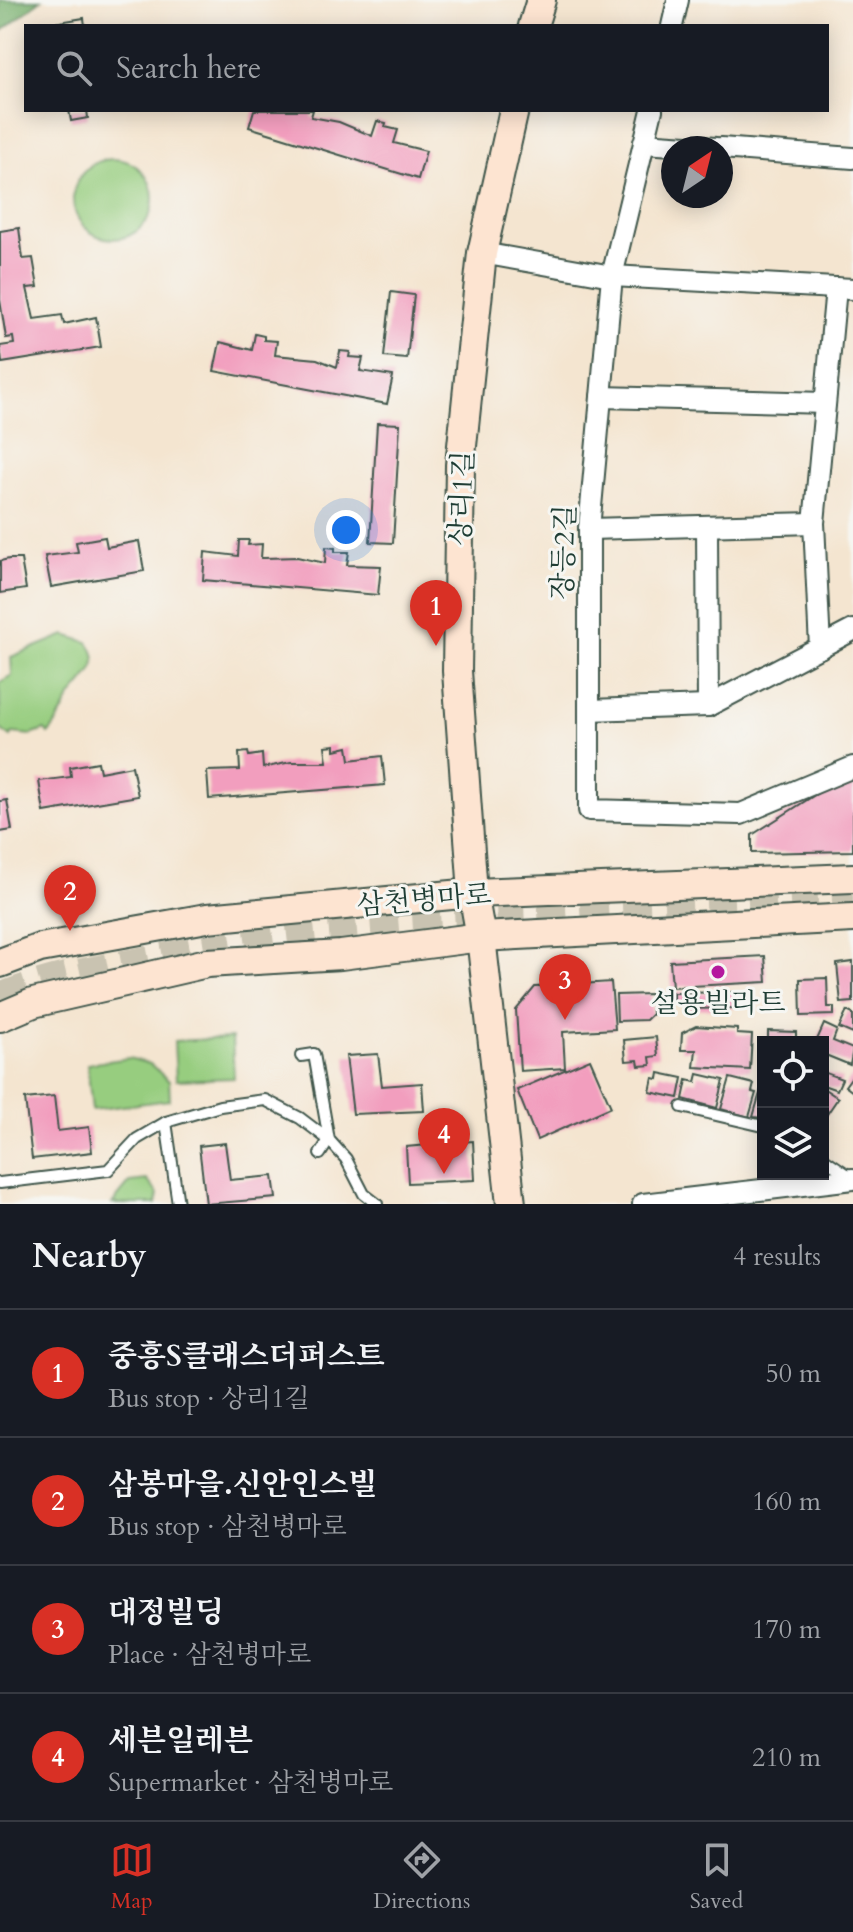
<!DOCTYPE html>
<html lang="en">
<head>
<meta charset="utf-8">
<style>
  :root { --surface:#171b24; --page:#20242c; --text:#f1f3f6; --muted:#9ea1a6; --line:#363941; --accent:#d93025 }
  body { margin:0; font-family:Cardo,"Noto Serif KR",serif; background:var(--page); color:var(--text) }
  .controls { position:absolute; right:24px; bottom:24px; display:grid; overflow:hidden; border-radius:0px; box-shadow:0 4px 20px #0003 }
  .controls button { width:72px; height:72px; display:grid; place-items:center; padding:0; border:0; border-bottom:2px solid var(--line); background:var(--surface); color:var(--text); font:40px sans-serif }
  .compass { position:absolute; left:661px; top:136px; width:72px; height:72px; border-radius:50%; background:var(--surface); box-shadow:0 4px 20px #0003; rotate:35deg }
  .you { position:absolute; left:346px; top:530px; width:28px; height:28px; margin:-20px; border:6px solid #fff; border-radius:50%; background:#1a73e8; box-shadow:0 0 0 12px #1a73e833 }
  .badge { display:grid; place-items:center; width:52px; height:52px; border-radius:50%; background:var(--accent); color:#fff; font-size:26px; font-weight:700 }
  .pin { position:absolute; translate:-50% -66px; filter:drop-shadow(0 2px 4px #0008) }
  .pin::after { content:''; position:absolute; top:42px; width:28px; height:24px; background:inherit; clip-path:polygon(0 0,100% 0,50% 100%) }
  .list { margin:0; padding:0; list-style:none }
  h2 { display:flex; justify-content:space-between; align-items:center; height:104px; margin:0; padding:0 32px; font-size:34px }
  h2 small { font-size:26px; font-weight:400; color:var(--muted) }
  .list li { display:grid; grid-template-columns:52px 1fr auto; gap:24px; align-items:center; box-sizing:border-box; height:128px; padding:0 32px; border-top:2px solid var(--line) }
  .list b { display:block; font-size:30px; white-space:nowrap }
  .list p { margin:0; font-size:26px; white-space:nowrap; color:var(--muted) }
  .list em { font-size:26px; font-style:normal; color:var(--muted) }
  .icon { flex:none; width:44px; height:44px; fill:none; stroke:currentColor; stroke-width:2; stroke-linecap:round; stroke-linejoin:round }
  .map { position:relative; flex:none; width:853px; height:1204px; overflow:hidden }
  .search { position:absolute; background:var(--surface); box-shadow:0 4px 20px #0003; left:24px; right:24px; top:24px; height:88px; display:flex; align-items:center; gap:20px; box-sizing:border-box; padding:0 28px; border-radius:0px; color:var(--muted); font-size:30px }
  .sheet { height:616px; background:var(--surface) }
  nav { display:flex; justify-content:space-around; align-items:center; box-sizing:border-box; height:112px; border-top:2px solid var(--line); background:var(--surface); font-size:22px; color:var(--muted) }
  nav a { display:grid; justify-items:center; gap:4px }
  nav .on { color:var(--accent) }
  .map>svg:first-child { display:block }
  .green { fill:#97cd7f; stroke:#5b855a; stroke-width:2 }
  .forest { fill:#79b06e; stroke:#4c7651; stroke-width:2 }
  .building { fill:#f29ebe }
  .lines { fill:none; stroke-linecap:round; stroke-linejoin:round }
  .secondary-tunnel { stroke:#c9c3b1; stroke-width:28; stroke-dasharray:28 14; stroke-linecap:butt }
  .lane-casing { stroke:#3f564b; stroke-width:14 }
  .street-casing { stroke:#3f564b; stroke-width:24 }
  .secondary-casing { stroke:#3f564b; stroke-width:32 }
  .lane { stroke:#fff; stroke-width:10 }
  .street { stroke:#fff; stroke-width:20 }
  .secondary { stroke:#fde4d1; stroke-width:28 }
  .poi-dot { fill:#b5179e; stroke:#f6f6f2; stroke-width:3 }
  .labels { text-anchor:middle; stroke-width:6; stroke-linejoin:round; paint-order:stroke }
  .street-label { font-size:28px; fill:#1f3d34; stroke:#f6f6f2 }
  .poi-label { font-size:28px; fill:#1f3d34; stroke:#f6f6f2 }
</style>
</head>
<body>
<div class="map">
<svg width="853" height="1204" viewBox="0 0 853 1204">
  <rect width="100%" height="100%" fill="#f6f6f2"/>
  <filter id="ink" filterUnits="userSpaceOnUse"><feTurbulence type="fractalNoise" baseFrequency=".0125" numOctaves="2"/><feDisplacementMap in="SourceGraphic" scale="16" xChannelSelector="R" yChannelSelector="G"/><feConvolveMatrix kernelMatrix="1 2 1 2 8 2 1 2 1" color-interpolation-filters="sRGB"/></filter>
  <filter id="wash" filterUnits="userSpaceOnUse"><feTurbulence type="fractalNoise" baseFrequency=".006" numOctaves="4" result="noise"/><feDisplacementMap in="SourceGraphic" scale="32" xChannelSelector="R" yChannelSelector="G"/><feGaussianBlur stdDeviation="1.8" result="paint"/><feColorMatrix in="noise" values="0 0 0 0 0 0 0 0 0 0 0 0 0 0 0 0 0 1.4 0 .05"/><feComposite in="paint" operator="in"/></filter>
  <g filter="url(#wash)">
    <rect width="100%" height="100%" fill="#f4e5d0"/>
    <g class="green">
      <circle cx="113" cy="199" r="40"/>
      <path d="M 65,635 L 88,642 C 106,667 85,677 72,696 C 62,709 60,722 48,734 L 45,730 L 31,735 L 13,733 L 11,737 L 0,729 L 0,682 L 12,675 L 11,657 Z"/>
      <path d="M 232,1038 L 234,1078 L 176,1080 L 174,1041 Z"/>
      <path d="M 129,1058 L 150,1064 L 169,1081 L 170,1100 L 92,1110 L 87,1064 Z"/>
      <path d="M 147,1180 L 158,1194 L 156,1204 L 112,1204 L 130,1182 Z"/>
    </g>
    <path class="forest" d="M 0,0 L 41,0 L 0,33 Z"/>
    <g id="blocks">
      <g class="building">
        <path d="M 84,18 L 85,26 L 53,26 L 53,23 Z"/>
        <path d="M 69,110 L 87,110 L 88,118 L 71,121 Z"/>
        <path d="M 254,110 L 313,110 L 311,117 L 339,122 L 372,136 L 377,121 L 386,123 L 385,127 L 398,130 L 394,143 L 426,151 L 418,179 L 249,127 Z"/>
        <path d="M 19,228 L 23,259 L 33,258 L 38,287 L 27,288 L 34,319 L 62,315 L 64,324 L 96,317 L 101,347 L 2,363 L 0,346 L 14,344 L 13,337 L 6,338 L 0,300 L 0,231 Z"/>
        <path d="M 391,292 L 414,295 L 407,359 L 384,357 Z"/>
        <path d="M 255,334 L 264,336 L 264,340 L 277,341 L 275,355 L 317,359 L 337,367 L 340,351 L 350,352 L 349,357 L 363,358 L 360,371 L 393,376 L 387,404 L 214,371 L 220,342 L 252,350 Z"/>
        <path d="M 377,423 L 400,424 L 393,543 L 370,542 Z"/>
        <path d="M 105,537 L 107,547 L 139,541 L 144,571 L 51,587 L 45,556 L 78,552 L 76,542 Z"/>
        <path d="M 239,540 L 249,540 L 248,545 L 262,544 L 261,558 L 265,558 L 297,557 L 325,563 L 326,547 L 335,548 L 335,552 L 349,552 L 347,565 L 381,566 L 378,595 L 203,580 L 205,552 L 238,556 Z"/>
        <path d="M 9,559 L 21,559 L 26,589 L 0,593 L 0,561 Z"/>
        <path d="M 335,745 L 335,750 L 348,747 L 350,760 L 382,756 L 385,785 L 209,799 L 207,771 L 240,770 L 239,753 L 248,752 L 249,756 L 262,754 L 263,768 L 267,767 L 291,762 L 327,762 L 325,746 Z"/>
        <path d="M 98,762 L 100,772 L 132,766 L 138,796 L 44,812 L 39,781 L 71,777 L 70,767 Z"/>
        <path d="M 853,778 L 853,851 L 752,853 L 752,835 L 840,779 Z"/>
        <path d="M 7,800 L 12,830 L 0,832 L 0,801 Z"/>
        <path d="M 765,956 L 767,982 L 672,987 L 670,961 Z"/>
        <path d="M 853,962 L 853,1002 L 841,1003 L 837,964 Z"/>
        <path d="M 827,978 L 828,1007 L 834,1007 L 834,1015 L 801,1016 L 800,979 Z"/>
        <path d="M 611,982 L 615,1029 L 563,1032 L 565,1068 L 520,1071 L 516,1010 L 535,987 Z"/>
        <path d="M 743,992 L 744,1002 L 736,1001 L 736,1008 L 689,1009 L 689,1003 L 673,1003 L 673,993 Z"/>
        <path d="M 651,994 L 652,1014 L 646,1020 L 617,1021 L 616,995 Z"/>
        <path d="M 847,1011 L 853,1014 L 853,1034 L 839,1028 Z"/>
        <path d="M 824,1024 L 837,1030 L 833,1041 L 853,1049 L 850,1065 L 823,1054 L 823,1042 L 816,1042 Z"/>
        <path d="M 696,1026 L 737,1029 L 737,1034 L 752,1035 L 750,1070 L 694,1067 L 696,1050 L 681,1050 L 682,1033 Z"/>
        <path d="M 768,1031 L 796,1032 L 796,1042 L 768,1042 Z"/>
        <path d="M 656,1037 L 658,1056 L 650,1057 L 651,1065 L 639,1066 L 638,1060 L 626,1061 L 624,1040 Z"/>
        <path d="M 378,1054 L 382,1086 L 422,1083 L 424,1111 L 353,1114 L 346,1056 Z"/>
        <path d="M 590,1059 L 611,1107 L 537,1140 L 517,1090 Z"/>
        <path d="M 823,1072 L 842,1079 L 837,1090 L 823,1085 Z"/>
        <path d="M 659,1073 L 683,1078 L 679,1098 L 650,1092 L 653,1078 L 658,1079 Z"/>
        <path d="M 698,1074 L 724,1080 L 717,1108 L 683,1099 L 687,1080 L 696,1082 Z"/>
        <path d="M 853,1075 L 853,1092 L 845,1086 Z"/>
        <path d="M 730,1078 L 754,1084 L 752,1092 L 756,1093 L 749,1117 L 721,1109 Z"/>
        <path d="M 762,1086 L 763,1118 L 753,1117 Z"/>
        <path d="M 823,1088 L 838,1098 L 823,1120 Z"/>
        <path d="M 54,1096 L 58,1131 L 89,1127 L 92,1152 L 32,1159 L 25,1099 Z"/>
        <path d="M 473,1141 L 475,1180 L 408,1183 L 406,1147 Z"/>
        <path d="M 225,1143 L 230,1180 L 273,1176 L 276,1198 L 206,1204 L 199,1146 Z"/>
      </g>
    </g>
  </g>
  <g filter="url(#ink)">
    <use href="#blocks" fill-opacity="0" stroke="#3f564b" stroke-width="2"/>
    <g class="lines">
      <g class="secondary-tunnel">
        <path d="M 538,907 L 853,893"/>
        <path d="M 0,997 C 46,978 92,970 141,961 C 280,933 422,922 563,920"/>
      </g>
      <defs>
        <g id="lane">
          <path d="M 301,1056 L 314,1054 L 329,1140 L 320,1154"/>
          <path d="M 682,1107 L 763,1126"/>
          <path d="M 166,1122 L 178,1204"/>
          <path d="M 823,1158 L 851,1177"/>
          <path d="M 0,1183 L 108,1170 L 137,1139 L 166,1122 L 220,1106 L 265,1100 L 300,1118 L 329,1140 L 346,1159 L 364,1194 L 377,1204"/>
        </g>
        <g id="street">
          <path d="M 672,26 L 678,0"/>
          <path d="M 652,110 L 612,276 L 589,529 L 589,810 L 741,814 L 853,767"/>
          <path d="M 644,143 L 716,148"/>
          <path d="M 721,148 L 853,158"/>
          <path d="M 482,253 L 612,276 L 853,289"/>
          <path d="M 601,397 L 825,403"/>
          <path d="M 707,526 L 708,706"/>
          <path d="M 589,529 L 814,523"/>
          <path d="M 820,648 L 814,523 L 836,288"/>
          <path d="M 589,710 L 708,706 L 853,630"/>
          <path d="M 643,1204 L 853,1179"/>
        </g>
        <g id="secondary">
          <path d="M 533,26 L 541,0"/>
          <path d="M 0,963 L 40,948 L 207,918 L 473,893 L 853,878"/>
          <path d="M 0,1017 L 33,1003 L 207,963 L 341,955 L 481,937 L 853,918"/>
          <path d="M 511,1204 L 481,937 L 473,893 L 457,671 L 460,465 L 482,253 L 514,110"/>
        </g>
      </defs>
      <use href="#lane" class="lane-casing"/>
      <use href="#street" class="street-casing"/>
      <use href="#secondary" class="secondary-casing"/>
      <use href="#lane" class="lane"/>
      <use href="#street" class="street"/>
      <use href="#secondary" class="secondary"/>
    </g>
  </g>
  <circle class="poi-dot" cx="718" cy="972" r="8"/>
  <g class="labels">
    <g class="street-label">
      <text transform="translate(461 498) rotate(-88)" y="10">상리1길</text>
      <text transform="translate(563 552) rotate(-88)" y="10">장등2길</text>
      <text transform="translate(424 899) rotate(-5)" y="10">삼천병마로</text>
    </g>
    <g class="poi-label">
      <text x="718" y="1012">설용빌라트</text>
    </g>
  </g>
</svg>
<div class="controls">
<button><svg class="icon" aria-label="locate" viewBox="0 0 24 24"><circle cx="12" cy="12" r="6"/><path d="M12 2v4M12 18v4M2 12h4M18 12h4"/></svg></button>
<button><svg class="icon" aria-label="layers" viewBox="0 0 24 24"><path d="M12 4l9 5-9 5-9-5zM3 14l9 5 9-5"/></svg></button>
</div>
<svg class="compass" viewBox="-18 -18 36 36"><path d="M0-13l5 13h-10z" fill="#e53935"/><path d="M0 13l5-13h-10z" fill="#9ea1a6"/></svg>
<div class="you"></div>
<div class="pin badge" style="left:436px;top:646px">1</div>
<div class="pin badge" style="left:70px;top:931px">2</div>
<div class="pin badge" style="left:565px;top:1020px">3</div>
<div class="pin badge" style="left:444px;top:1174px">4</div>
<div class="search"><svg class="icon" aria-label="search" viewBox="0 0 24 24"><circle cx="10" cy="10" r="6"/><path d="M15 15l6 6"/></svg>Search here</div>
</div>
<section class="sheet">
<h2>Nearby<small>4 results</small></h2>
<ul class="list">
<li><span class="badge">1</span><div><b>중흥S클래스더퍼스트</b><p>Bus stop · 상리1길</p></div><em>50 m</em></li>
<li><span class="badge">2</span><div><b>삼봉마을.신안인스빌</b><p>Bus stop · 삼천병마로</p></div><em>160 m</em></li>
<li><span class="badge">3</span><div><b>대정빌딩</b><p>Place · 삼천병마로</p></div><em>170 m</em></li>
<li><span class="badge">4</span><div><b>세븐일레븐</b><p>Supermarket · 삼천병마로</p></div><em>210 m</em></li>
</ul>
</section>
<nav>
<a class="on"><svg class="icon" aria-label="map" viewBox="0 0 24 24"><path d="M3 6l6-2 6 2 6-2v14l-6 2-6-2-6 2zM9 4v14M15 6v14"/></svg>Map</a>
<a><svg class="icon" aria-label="directions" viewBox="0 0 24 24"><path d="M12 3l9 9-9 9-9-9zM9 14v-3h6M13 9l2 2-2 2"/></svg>Directions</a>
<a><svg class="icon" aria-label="saved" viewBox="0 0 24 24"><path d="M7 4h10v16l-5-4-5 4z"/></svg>Saved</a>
</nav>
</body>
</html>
